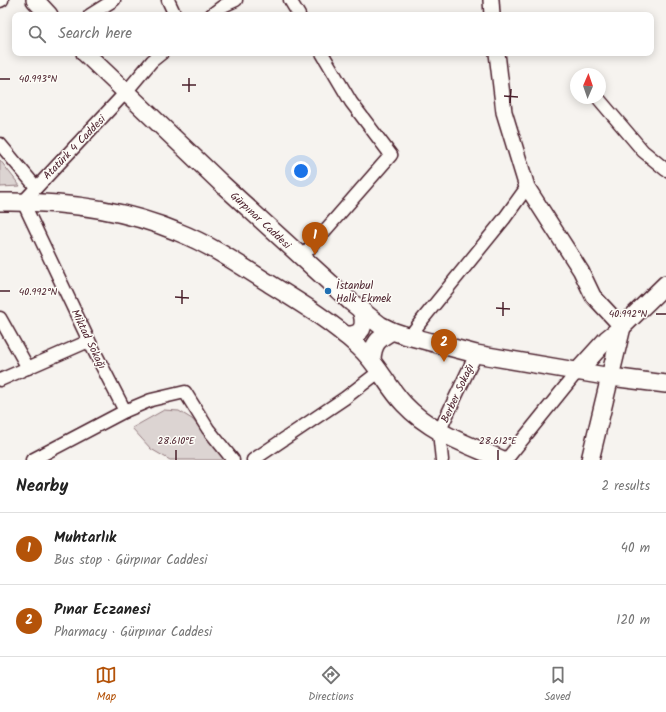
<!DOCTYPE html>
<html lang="en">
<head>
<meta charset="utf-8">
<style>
  :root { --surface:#fff; --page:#f6f6f6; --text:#222; --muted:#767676; --line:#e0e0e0; --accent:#b45309 }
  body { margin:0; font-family:Kalam,sans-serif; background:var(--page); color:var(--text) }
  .compass { position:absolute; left:570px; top:68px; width:36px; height:36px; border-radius:50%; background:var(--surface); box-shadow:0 2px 10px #0003; rotate:2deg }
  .you { position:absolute; left:301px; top:171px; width:14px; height:14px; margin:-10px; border:3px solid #fff; border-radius:50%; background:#1a73e8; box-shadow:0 0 0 6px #1a73e833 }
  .badge { display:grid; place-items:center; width:26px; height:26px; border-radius:50%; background:var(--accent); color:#fff; font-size:13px; font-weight:700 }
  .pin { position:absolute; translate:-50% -33px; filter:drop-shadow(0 1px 2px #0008) }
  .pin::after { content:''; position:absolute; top:21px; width:14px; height:12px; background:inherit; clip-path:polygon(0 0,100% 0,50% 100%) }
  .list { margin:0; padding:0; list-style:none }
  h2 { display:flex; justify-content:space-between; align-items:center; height:52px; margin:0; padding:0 16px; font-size:17px }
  h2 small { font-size:13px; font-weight:400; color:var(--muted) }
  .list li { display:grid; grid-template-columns:26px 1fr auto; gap:12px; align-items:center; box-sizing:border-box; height:72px; padding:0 16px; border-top:1px solid var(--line) }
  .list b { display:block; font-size:15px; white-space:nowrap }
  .list p { margin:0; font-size:13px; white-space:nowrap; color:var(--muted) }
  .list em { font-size:13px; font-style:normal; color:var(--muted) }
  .icon { flex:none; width:22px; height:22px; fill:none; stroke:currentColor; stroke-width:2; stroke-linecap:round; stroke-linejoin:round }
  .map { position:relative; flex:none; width:666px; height:460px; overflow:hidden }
  .search { position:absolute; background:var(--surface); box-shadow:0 2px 10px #0003; left:12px; right:12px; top:12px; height:44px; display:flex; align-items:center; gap:10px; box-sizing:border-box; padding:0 14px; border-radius:8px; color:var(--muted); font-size:15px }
  .sheet { height:196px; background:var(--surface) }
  nav { display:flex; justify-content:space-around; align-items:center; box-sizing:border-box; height:56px; border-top:1px solid var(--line); background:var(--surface); font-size:11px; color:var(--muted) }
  nav a { display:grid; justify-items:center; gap:2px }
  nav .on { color:var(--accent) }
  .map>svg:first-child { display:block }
  .green { fill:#dcd4d2; stroke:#937a7e }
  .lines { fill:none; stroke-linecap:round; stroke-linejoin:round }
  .minor-casing { stroke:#4a1f2b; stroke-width:15 }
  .tertiary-casing { stroke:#4a1f2b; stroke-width:18 }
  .secondary-casing { stroke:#4a1f2b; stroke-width:20 }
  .minor { stroke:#fdfcf7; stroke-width:12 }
  .tertiary { stroke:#fdfcf7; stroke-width:15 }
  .secondary { stroke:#fdfcf7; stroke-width:17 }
  .ticks { fill:none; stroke:#4a1f2b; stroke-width:1.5 }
  .poi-dot { fill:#1f6fb2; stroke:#fdfcf7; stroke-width:1.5 }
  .labels { text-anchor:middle; stroke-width:3; stroke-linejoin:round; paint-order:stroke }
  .street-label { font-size:11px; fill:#4a1f2b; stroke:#fdfcf7 }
  .poi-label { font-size:11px; fill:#4a1f2b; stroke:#fdfcf7; text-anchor:start }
  .ticks-label { font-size:10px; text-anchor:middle; fill:#4a1f2b; stroke:#fdfcf7; stroke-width:3; stroke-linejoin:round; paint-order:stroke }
</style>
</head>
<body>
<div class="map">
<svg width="666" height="460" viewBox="0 0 666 460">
  <rect width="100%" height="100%" fill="#f6f3ef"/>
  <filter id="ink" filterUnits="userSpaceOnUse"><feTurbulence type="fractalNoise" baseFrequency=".025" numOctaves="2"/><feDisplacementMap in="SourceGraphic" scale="8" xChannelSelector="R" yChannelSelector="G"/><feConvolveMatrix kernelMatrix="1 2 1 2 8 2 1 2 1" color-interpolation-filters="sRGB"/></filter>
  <g filter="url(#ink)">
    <g class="green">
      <path d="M 0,160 L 20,186 L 0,187 Z"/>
      <path d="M 164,410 L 179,411 L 192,419 L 227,460 L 170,460 L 151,449 L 132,428 Z"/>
    </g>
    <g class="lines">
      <defs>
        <g id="minor">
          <path d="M 168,0 L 175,15"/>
          <path d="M 290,0 L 299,15"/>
          <path d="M 0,1 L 2,0"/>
          <path d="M 90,15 L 114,0"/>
          <path d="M 211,15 L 223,6 L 236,0"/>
          <path d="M 598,98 L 643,151 L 666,170"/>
          <path d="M 0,144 L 36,187"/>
          <path d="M 301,258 L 391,155 L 351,102 L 322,53"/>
          <path d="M 0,318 L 28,368"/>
          <path d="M 410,336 L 422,320 L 504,219 L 527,187"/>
          <path d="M 0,380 L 89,341"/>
          <path d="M 125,411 L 89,341 L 23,202 L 126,92 L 152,61 L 162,53"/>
          <path d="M 32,460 L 125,411 L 151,400 L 185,392 L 208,429 L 233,460"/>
          <path d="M 253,460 L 345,398 L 380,371"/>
          <path d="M 442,460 L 439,432 L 476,354"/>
          <path d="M 506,460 L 577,372"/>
        </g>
        <g id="tertiary">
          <path d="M 491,0 L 492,15"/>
          <path d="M 497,53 L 504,112 L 527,187 L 581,271 L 593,296 L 622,327"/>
        </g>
        <g id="secondary">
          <path d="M 35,0 L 49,15"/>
          <path d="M 85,53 L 222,184 L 351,302 L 380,325 L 392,331 L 404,335 L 476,354 L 611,377 L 666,384"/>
          <path d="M 0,202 C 60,201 122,208 178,232 C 211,245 240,265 270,284 C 301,303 332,322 359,347 C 377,363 387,386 404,404 C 431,433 467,444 503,460"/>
          <path d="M 345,335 C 363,336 366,326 361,310"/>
          <path d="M 372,359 C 373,343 378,339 392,331"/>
          <path d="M 577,372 L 607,339 L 622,327 L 666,284"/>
          <path d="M 590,460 L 622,327"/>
        </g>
      </defs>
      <use href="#minor" class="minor-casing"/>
      <use href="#tertiary" class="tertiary-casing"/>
      <use href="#secondary" class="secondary-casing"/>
      <use href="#minor" class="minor"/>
      <use href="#tertiary" class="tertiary"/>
      <use href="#secondary" class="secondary"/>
    </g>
  </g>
  <path class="ticks" d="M 0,79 L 10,79M 182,85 L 196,85M 189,92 L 189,78M 504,96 L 518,97M 510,103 L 511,89M 0,291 L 10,291M 175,297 L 189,298M 182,304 L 182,290M 496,308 L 510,309M 656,314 L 666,314M 503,316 L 503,302M 176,460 L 176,450M 498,460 L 498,450"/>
  <circle class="poi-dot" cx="328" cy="291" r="4"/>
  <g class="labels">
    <g class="street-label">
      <text transform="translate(74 147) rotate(-46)" y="4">Atatürk 4 Caddesi</text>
      <text transform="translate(261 220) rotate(43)" y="4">Gürpınar Caddesi</text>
      <text transform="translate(89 339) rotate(64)" y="4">Miktad Sokağı</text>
      <text transform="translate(457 393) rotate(-65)" y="4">Berber Sokağı</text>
    </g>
    <g class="poi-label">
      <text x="336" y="289">İstanbul<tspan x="336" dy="13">Halk Ekmek</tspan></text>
    </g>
  </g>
  <g class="ticks-label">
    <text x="38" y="82">40.993°N</text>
    <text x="38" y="295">40.992°N</text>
    <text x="628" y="317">40.992°N</text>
    <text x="176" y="444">28.610°E</text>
    <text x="498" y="444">28.612°E</text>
  </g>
</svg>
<svg class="compass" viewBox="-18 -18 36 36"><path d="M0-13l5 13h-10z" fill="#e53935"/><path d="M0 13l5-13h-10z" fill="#767676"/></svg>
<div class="you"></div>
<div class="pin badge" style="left:315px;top:255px">1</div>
<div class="pin badge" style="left:444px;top:362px">2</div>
<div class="search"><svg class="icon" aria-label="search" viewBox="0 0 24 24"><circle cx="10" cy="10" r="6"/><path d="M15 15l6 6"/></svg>Search here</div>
</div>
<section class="sheet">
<h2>Nearby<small>2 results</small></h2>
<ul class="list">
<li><span class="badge">1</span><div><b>Muhtarlık</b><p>Bus stop · Gürpınar Caddesi</p></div><em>40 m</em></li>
<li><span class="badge">2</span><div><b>Pınar Eczanesi</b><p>Pharmacy · Gürpınar Caddesi</p></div><em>120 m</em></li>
</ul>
</section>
<nav>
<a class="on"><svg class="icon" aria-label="map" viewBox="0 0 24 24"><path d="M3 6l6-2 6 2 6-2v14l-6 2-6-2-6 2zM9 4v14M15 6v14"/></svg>Map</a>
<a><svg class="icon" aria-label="directions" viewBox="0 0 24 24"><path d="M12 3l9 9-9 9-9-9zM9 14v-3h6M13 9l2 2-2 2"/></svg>Directions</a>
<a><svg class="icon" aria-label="saved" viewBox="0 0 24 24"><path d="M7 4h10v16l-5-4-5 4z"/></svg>Saved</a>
</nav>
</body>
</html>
